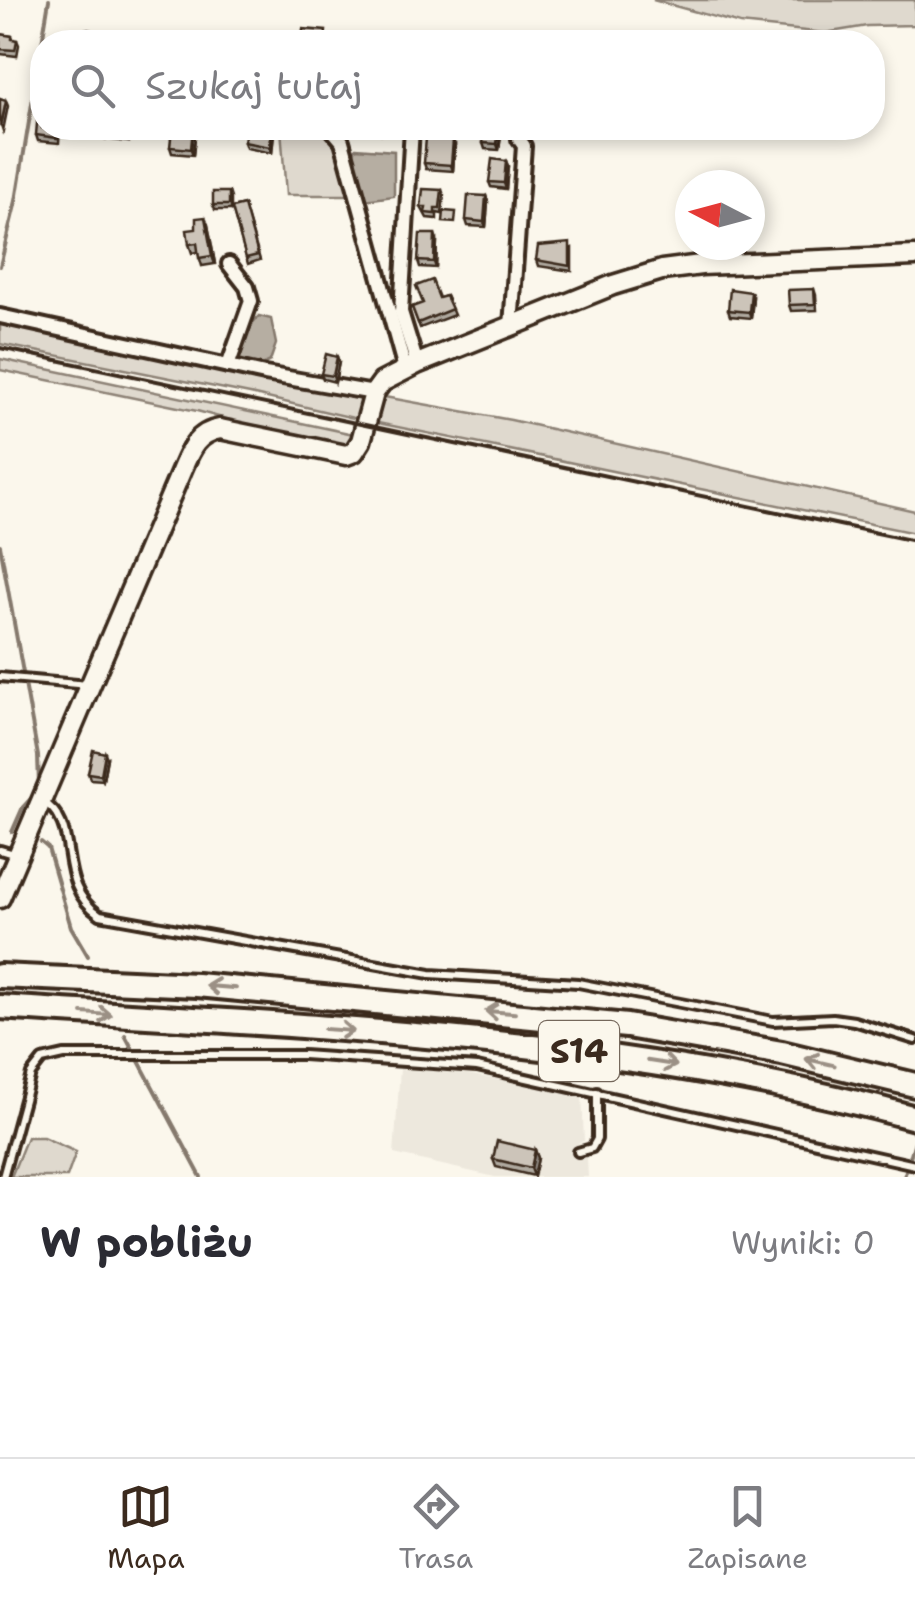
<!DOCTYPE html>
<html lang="pl">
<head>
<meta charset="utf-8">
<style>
  :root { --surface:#fff; --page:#f7f7f7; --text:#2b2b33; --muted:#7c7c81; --line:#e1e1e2; --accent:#3b2a1e }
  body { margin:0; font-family:"Shantell Sans",sans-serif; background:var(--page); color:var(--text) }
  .compass { position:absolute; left:675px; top:170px; width:90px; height:90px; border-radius:50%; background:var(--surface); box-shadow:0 5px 15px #0003; rotate:276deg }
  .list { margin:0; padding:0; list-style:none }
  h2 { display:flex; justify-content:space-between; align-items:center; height:130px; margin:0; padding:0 40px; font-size:42px }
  h2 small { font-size:32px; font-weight:400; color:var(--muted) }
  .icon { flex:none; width:55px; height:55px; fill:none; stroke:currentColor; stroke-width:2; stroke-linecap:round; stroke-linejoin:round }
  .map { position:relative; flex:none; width:915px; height:1177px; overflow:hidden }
  .search { position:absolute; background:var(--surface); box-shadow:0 5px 15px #0003; left:30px; right:30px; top:30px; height:110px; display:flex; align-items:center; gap:25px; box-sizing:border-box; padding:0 35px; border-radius:40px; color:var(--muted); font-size:38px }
  .sheet { height:280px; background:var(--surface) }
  nav { display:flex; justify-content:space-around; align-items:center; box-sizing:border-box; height:140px; border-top:2px solid var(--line); background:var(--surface); font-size:28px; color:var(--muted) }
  nav a { display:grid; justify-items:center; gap:5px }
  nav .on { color:var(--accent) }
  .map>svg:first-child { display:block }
  .built { fill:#ede8dd }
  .green { fill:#dfd9ce; stroke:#8d8276; stroke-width:2.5 }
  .water { fill:#b6aea2; stroke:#85796d; stroke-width:2.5 }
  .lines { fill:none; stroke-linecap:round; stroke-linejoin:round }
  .stream { stroke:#85796d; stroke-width:4 }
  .lane-casing { stroke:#3b2a1e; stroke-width:14 }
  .street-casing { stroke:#3b2a1e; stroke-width:20 }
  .secondary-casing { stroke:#3b2a1e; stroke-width:25 }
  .highway-casing { stroke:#3b2a1e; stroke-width:30 }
  .lane { stroke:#fbf7ec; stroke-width:6 }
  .street { stroke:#fbf7ec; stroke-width:12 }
  .secondary { stroke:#fbf7ec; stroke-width:18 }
  .highway { stroke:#fbf7ec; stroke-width:22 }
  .rail { stroke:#3b2a1e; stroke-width:4 }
  .wall { fill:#afa99f; stroke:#3b2a1e; stroke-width:2.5 }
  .shaded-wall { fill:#8f8982; stroke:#3b2a1e; stroke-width:2.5 }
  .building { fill:#ccc4b9; stroke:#3b2a1e; stroke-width:2.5 }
  .oneway { stroke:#9b9085 }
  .labels { text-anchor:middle; stroke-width:8; stroke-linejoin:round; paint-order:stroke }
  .shield { fill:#fbf7ec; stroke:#75685c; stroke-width:2.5 }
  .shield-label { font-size:35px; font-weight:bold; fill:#3b2a1e }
</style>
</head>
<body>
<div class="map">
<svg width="915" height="1177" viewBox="0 0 915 1177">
  <rect width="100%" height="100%" fill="#fbf7ec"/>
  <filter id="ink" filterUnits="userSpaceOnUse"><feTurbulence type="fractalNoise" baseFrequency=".01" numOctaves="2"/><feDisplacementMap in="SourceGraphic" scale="20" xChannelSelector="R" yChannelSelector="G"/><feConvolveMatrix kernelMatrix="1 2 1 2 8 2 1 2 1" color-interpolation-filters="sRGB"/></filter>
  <g filter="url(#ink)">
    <path class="built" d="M 400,1069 L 461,1073 L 582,1094 L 584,1141 L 578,1143 L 577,1154 L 587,1157 L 588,1177 L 495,1177 L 394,1154 Z"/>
    <g class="green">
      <path d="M 653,0 L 915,0 L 915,25 L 867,26 L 825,33 L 740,24 Z"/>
      <path d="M 281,128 C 293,128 311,124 322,129 C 342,138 345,176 350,195 L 286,195 Z"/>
      <path d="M 0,320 L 353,395 L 366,404 L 362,420 L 250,394 L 0,344 Z"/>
      <path d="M 0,359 L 358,435 L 356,443 L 339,450 L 197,411 L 0,370 Z"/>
      <path d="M 379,396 L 511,420 L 915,511 L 915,533 L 373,422 Z"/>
      <path d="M 27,1137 L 43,1137 L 76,1152 L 67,1177 L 11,1177 Z"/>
    </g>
    <g class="water">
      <path d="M 356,148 L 394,151 L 394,196 L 365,200 L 353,155 Z"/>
      <path d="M 259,316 L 271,319 L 276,344 L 270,361 L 260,366 L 240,362 L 238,357 L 248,328 Z"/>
    </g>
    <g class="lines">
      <g class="stream">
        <path d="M 0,266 L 16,201 L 49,0"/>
        <path d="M 0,545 L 38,756 L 39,785"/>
        <path d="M 12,832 L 23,807 L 35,794"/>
        <path d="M 41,842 L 48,848 L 71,927 L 88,956"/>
        <path d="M 125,1035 L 201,1177"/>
        <path d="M 904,1177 L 915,1141"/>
      </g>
      <defs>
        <g id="lane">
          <path d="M 0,677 L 88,685"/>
          <path d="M 42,801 C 84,825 52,883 100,915 L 430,974 L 578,983 L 773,1021 L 833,1018 L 854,1021 L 915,1040"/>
          <path d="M 0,850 L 17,855"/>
          <path d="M 578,1152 L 592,1148 L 597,1139 L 597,1092"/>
          <path d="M 3,1177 L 31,1074 L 42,1060 L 64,1055 L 303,1055 L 477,1067 L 915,1165"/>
        </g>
        <g id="street">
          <path d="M 331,128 L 342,141 L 405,369"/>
          <path d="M 412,128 L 401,312 L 417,364"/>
          <path d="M 0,316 L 265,374 L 374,393"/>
          <path d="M 511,326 L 524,146 L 519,139"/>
          <path d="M 228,366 L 251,301 L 247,287 L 229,264"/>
        </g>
        <path id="secondary" d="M 0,898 L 180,474 C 189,453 195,433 220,429 L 346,455 L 354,452 L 361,441 L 374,393 L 382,382 L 417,364 L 613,285 L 662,270 L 701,265 L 915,256"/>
        <g id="highway">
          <path d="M 0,976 L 197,985 L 627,1026 L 782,1053 L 915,1085"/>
          <path d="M 0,1007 C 307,1027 617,1036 915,1118"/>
        </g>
      </defs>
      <use href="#lane" class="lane-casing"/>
      <use href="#street" class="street-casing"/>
      <use href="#secondary" class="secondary-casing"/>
      <use href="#highway" class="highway-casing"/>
      <use href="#lane" class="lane"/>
      <use href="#street" class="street"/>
      <use href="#secondary" class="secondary"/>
      <use href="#highway" class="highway"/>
      <path class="rail" d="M 0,348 L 915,541"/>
    </g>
    <g class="wall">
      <path d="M 0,34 L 12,36 L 14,40 L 17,40 L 19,45 L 17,56 L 0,54 Z"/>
      <path d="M 42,128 L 60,128 L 59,143 L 38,141 L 36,135 Z"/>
      <path d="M 130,128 L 129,142 L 105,139 L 103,133 Z"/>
      <path d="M 138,128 L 163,128 L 162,137 L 140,134 Z"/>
      <path d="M 196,128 L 193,155 L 172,153 L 170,147 Z"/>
      <path d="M 361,128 L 383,128 L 383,134 L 363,132 Z"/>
      <path d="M 484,128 L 502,128 L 499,150 L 485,149 L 483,143 Z"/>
      <path d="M 274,133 L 272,153 L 246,148 L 244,142 Z"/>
      <path d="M 455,145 L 453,171 L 426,169 L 424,163 Z"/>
      <path d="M 506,161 L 508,166 L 506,189 L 491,187 L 489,182 Z"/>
      <path d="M 442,190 L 444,195 L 442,214 L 437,213 L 437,219 L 427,218 L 421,207 Z"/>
      <path d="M 229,192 L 231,198 L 231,210 L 215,210 L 213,205 Z"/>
      <path d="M 486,196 L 488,202 L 486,227 L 468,226 L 466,220 Z"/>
      <path d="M 244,205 L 260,260 L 248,264 L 232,208 Z"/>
      <path d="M 208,225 L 215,264 L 202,266 L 198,252 L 192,253 L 189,244 Z"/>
      <path d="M 437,240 L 436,268 L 420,267 L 418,261 Z"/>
      <path d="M 572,248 L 572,271 L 538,266 L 536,260 Z"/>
      <path d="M 814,289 L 816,295 L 817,310 L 791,311 L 789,305 Z"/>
      <path d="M 446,296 L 454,315 L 420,328 L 412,307 Z"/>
      <path d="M 753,297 L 751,318 L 730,316 L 728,310 Z"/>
      <path d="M 337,357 L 339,362 L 335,382 L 323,379 L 321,374 Z"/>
      <path d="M 107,758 L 103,780 L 90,779 L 88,773 Z"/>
      <path d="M 535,1150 L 538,1158 L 534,1176 L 496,1167 L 493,1159 Z"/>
    </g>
    <g class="shaded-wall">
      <path d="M 6,101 L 8,106 L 3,131 L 1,125 Z"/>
      <path d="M 193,128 L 196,128 L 193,155 L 191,149 Z"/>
      <path d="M 272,128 L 274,133 L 272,153 L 270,147 Z"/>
      <path d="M 499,128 L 502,128 L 499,150 L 497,144 Z"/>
      <path d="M 453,140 L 455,145 L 453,171 L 451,165 Z"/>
      <path d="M 506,161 L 508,166 L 506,189 L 504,183 Z"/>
      <path d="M 486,196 L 488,202 L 486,227 L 484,222 Z"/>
      <path d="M 205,217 L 208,225 L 215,264 L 212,256 Z"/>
      <path d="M 435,234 L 437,240 L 436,268 L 434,262 Z"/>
      <path d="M 751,292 L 753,297 L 751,318 L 749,312 Z"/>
      <path d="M 337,357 L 339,362 L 335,382 L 333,376 Z"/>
      <path d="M 105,753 L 107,758 L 103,780 L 101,775 Z"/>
      <path d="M 535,1150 L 538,1158 L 534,1176 L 531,1168 Z"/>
    </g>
    <g class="building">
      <path d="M 86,29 L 110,34 L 109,42 L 84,42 Z"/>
      <path d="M 303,29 L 326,31 L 325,42 L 302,42 Z"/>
      <path d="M 0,34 L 12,36 L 12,39 L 17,40 L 15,50 L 0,49 Z"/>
      <path d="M 117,37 L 145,42 L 116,42 Z"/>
      <path d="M 47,38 L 70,41 L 70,42 L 46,42 Z"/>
      <path d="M 39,90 L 42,91 L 42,102 L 37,102 Z"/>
      <path d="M 0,99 L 6,101 L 1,125 L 0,125 Z"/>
      <path d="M 42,110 L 42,128 L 58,128 L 57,138 L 36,135 L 38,112 Z"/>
      <path d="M 104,128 L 128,128 L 127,136 L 103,133 Z"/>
      <path d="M 138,128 L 160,128 L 160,131 Z"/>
      <path d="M 172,128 L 193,128 L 191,149 L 170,147 Z"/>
      <path d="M 256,128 L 272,128 L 270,147 L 244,142 L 246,129 L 256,130 Z"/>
      <path d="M 484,128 L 499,128 L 497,144 L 483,143 Z"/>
      <path d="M 426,138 L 453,140 L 451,165 L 424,163 Z"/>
      <path d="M 492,159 L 506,161 L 504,183 L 489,182 Z"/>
      <path d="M 423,189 L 442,190 L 440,208 L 435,208 L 435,214 L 425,213 L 426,207 L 421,207 Z"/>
      <rect x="213" y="192" width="16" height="13"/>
      <path d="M 468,195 L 486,196 L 484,222 L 466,220 Z"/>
      <path d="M 244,205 L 258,255 L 246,258 L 232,208 Z"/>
      <path d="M 444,211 L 456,212 L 455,223 L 443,222 Z"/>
      <path d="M 205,217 L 212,256 L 199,258 L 197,243 L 189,244 L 187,230 L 196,229 L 196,218 Z"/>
      <path d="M 420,234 L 435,234 L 434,262 L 418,261 Z"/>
      <path d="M 570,243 L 570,266 L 536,260 L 538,246 Z"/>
      <path d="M 432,280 L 439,298 L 446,296 L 452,309 L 418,323 L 412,307 L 423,303 L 416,286 Z"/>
      <path d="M 730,289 L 751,292 L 749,312 L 728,310 Z"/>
      <path d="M 814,289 L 815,304 L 789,305 L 788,290 Z"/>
      <path d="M 326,354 L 337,357 L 333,376 L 321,374 Z"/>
      <path d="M 93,750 L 105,753 L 101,775 L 88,773 Z"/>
      <path d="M 497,1141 L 535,1150 L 531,1168 L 493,1159 Z"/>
    </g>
    <defs><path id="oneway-shaft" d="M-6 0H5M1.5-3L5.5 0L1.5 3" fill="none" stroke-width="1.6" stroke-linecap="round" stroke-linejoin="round" transform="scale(2.5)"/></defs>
    <g class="oneway">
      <use href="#oneway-shaft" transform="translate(221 987) rotate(-175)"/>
      <use href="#oneway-shaft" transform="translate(500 1012) rotate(-175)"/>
      <use href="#oneway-shaft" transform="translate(97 1014) rotate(4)"/>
      <use href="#oneway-shaft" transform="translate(339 1030) rotate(4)"/>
      <use href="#oneway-shaft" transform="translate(820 1062) rotate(-167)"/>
      <use href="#oneway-shaft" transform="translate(662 1063) rotate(9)"/>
    </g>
  </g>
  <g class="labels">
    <rect class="shield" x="539" y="1021" width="80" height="60" rx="8"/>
    <g class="shield-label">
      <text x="579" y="1063">S14</text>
    </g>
  </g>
</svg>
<svg class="compass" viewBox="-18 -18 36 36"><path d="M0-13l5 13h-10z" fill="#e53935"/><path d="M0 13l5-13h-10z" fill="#7c7c81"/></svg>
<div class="search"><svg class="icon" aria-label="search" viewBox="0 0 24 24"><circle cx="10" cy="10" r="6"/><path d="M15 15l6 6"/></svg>Szukaj tutaj</div>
</div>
<section class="sheet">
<h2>W pobliżu<small>Wyniki: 0</small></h2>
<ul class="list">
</ul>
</section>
<nav>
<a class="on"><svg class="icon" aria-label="map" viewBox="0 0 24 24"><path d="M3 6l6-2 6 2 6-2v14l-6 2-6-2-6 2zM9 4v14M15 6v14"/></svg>Mapa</a>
<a><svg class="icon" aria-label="directions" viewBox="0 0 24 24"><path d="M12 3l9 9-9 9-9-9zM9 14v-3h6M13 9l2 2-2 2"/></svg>Trasa</a>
<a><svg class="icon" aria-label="saved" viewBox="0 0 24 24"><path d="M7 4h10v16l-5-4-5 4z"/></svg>Zapisane</a>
</nav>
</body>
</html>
